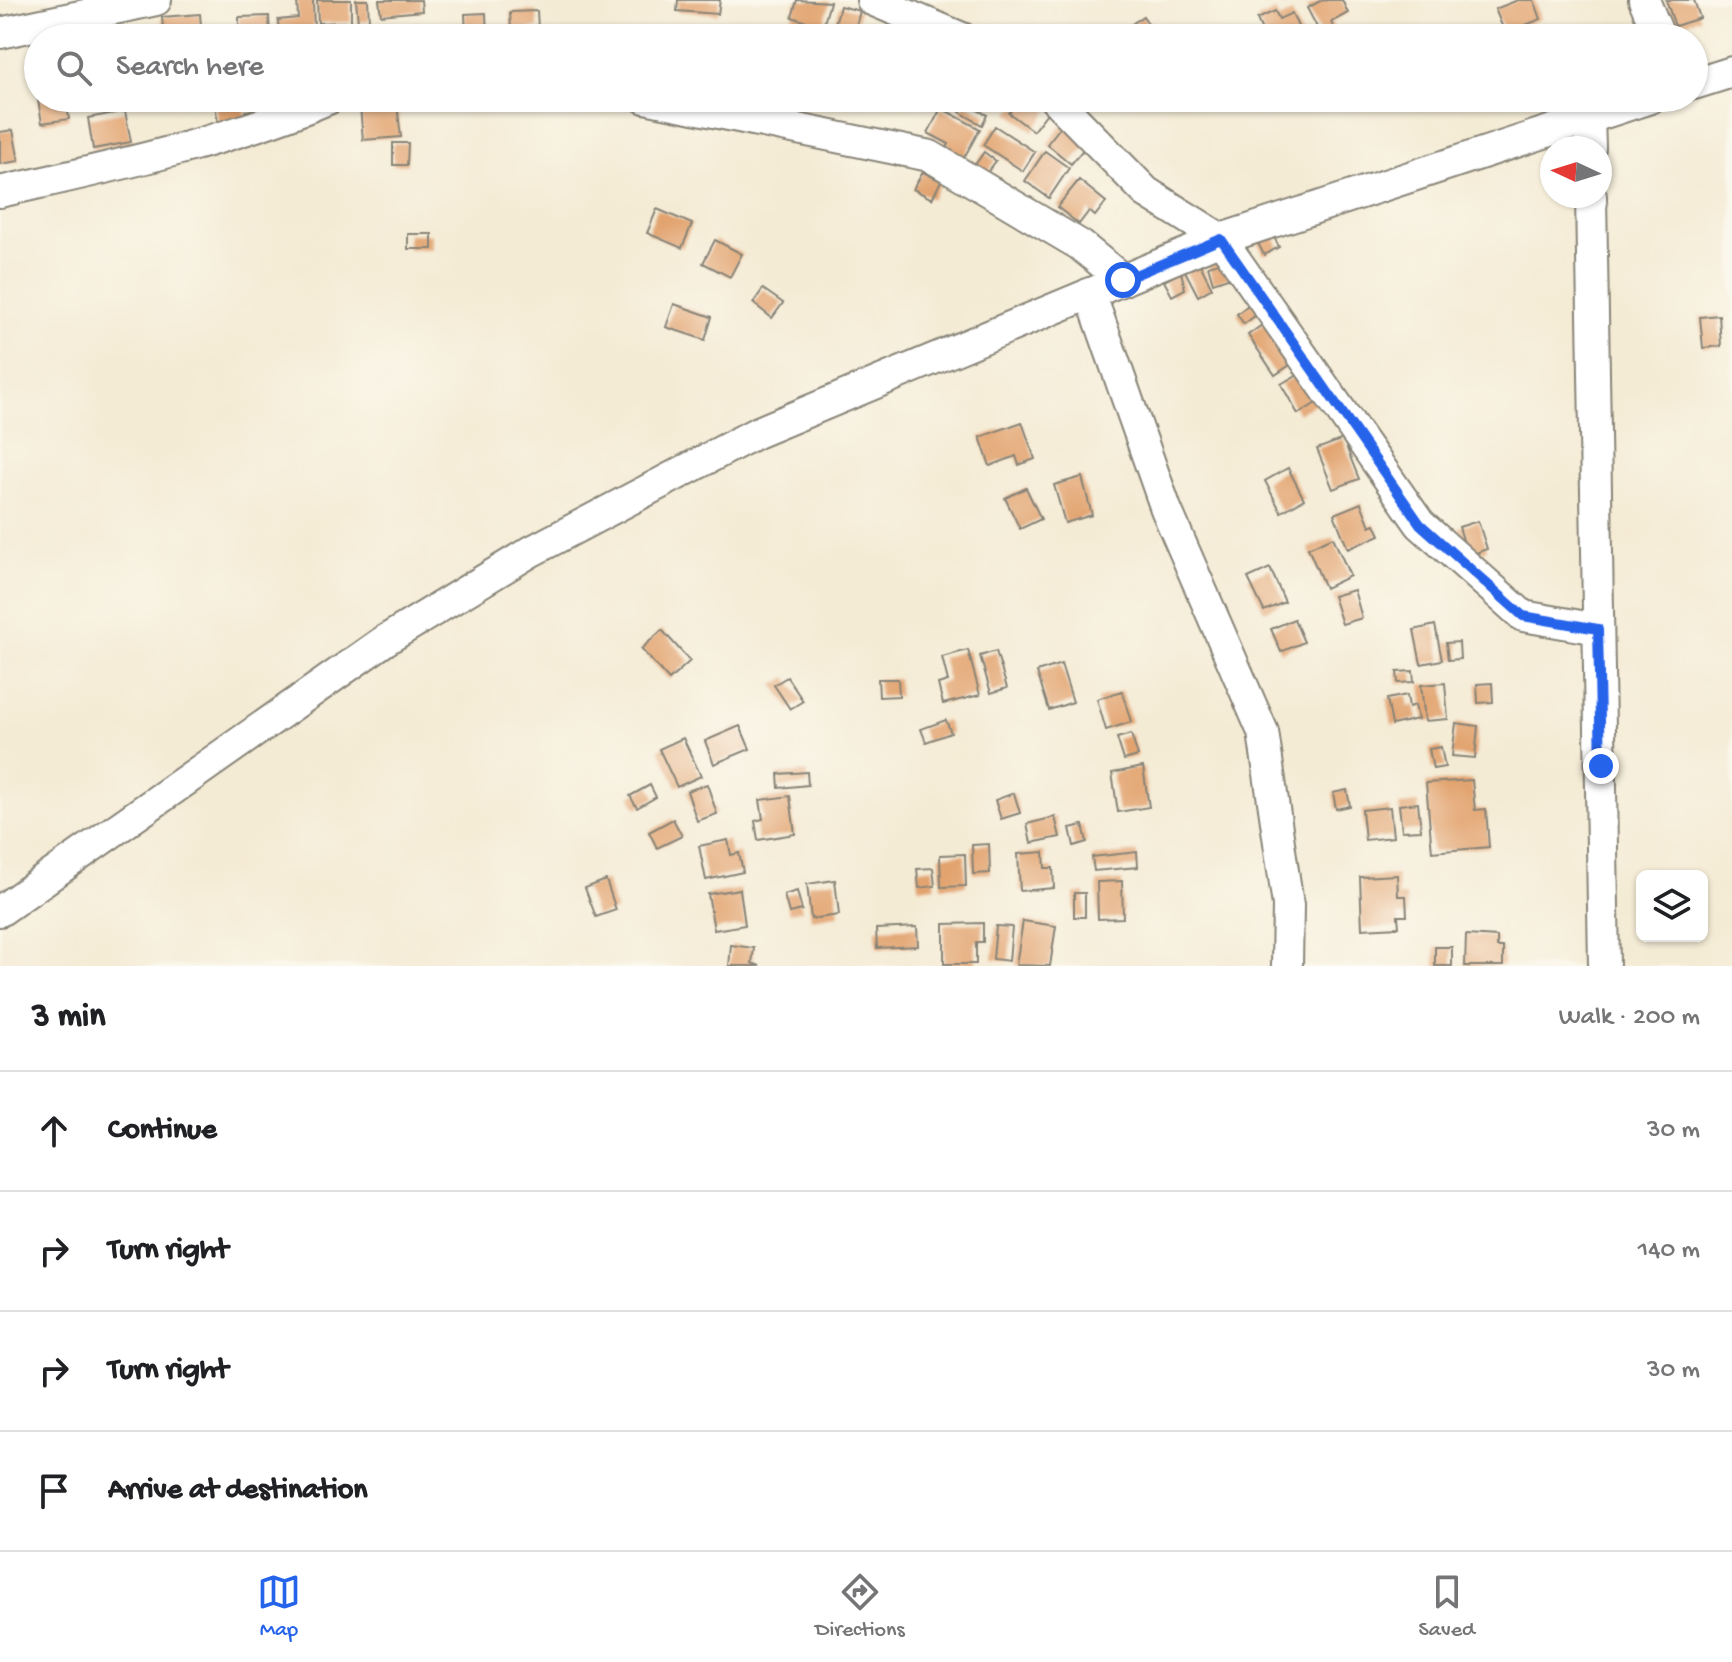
<!DOCTYPE html>
<html lang="en">
<head>
<meta charset="utf-8">
<style>
  :root { --surface:#fff; --page:#f2f2f2; --text:#202124; --muted:#757577; --line:#e0e0e0; --accent:#2563eb }
  body { margin:0; font-family:"Gochi Hand",sans-serif; background:var(--page); color:var(--text) }
  .controls { position:absolute; right:24px; bottom:24px; display:grid; overflow:hidden; border-radius:12px; box-shadow:0 2px 6px #0004 }
  .controls button { width:72px; height:72px; display:grid; place-items:center; padding:0; border:0; border-bottom:2px solid var(--line); background:var(--surface); color:var(--text); font:40px sans-serif }
  .compass { position:absolute; left:1540px; top:136px; width:72px; height:72px; border-radius:50%; background:var(--surface); box-shadow:0 2px 6px #0004; rotate:274deg }
  .stop { position:absolute; width:24px; height:24px; margin:-18px; border:6px solid #2563eb; border-radius:50%; background:#fff }
  .stop.end { background:#2563eb; border-color:#fff; box-shadow:0 2px 8px #0008 }
  .list { margin:0; padding:0; list-style:none }
  h2 { display:flex; justify-content:space-between; align-items:center; height:104px; margin:0; padding:0 32px; font-size:34px }
  h2 small { font-size:26px; font-weight:400; color:var(--muted) }
  .list li { display:grid; grid-template-columns:52px 1fr auto; gap:24px; align-items:center; box-sizing:border-box; height:120px; padding:0 32px; border-top:2px solid var(--line) }
  .list b { display:block; font-size:30px; white-space:nowrap }
  .list em { font-size:26px; font-style:normal; color:var(--muted) }
  .icon { flex:none; width:44px; height:44px; fill:none; stroke:currentColor; stroke-width:2; stroke-linecap:round; stroke-linejoin:round }
  .map { position:relative; flex:none; width:1732px; height:966px; overflow:hidden }
  .search { position:absolute; background:var(--surface); box-shadow:0 2px 6px #0004; left:24px; right:24px; top:24px; height:88px; display:flex; align-items:center; gap:20px; box-sizing:border-box; padding:0 28px; border-radius:44px; color:var(--muted); font-size:30px }
  .sheet { height:584px; background:var(--surface) }
  nav { display:flex; justify-content:space-around; align-items:center; box-sizing:border-box; height:112px; border-top:2px solid var(--line); background:var(--surface); font-size:22px; color:var(--muted) }
  nav a { display:grid; justify-items:center; gap:4px }
  nav .on { color:var(--accent) }
  .map>svg:first-child { display:block }
  .building { fill:#e2a36e }
  .lines { fill:none; stroke-linecap:round; stroke-linejoin:round }
  .minor-casing { stroke:#888478; stroke-width:34 }
  .minor { stroke:#fff; stroke-width:30 }
  .route { stroke:#2563eb; stroke-width:10 }
</style>
</head>
<body>
<div class="map">
<svg width="1732" height="966" viewBox="0 0 1732 966">
  <rect width="100%" height="100%" fill="#fbf7ec"/>
  <filter id="ink" filterUnits="userSpaceOnUse"><feTurbulence type="fractalNoise" baseFrequency=".0125" numOctaves="2"/><feDisplacementMap in="SourceGraphic" scale="16" xChannelSelector="R" yChannelSelector="G"/><feConvolveMatrix kernelMatrix="1 2 1 2 8 2 1 2 1" color-interpolation-filters="sRGB"/></filter>
  <filter id="wash" filterUnits="userSpaceOnUse"><feTurbulence type="fractalNoise" baseFrequency=".006" numOctaves="4" result="noise"/><feDisplacementMap in="SourceGraphic" scale="32" xChannelSelector="R" yChannelSelector="G"/><feGaussianBlur stdDeviation="1.8" result="paint"/><feColorMatrix in="noise" values="0 0 0 0 0 0 0 0 0 0 0 0 0 0 0 0 0 1.4 0 .05"/><feComposite in="paint" operator="in"/></filter>
  <g filter="url(#wash)">
    <rect width="100%" height="100%" fill="#f4ebd4"/>
    <g id="blocks">
      <g class="building">
        <path d="M 297,0 L 313,0 L 314,31 L 279,33 L 278,20 L 298,18 Z"/>
        <path d="M 317,0 L 351,0 L 351,22 L 318,23 Z"/>
        <path d="M 356,0 L 368,0 L 369,21 L 358,22 Z"/>
        <path d="M 379,0 L 421,0 L 422,11 L 381,15 Z"/>
        <path d="M 678,0 L 720,0 L 718,14 L 677,11 Z"/>
        <path d="M 797,0 L 830,2 L 823,27 L 792,17 Z"/>
        <path d="M 1322,0 L 1342,0 L 1348,13 L 1331,22 L 1334,28 L 1321,35 L 1307,8 Z"/>
        <path d="M 1518,0 L 1534,0 L 1541,19 L 1505,33 L 1495,9 Z"/>
        <path d="M 1666,0 L 1694,0 L 1700,18 L 1675,26 Z"/>
        <path d="M 840,6 L 860,11 L 853,37 L 833,31 Z"/>
        <path d="M 537,11 L 538,28 L 511,30 L 510,12 Z"/>
        <path d="M 1275,11 L 1279,19 L 1292,13 L 1302,36 L 1265,38 L 1257,19 Z"/>
        <path d="M 486,13 L 487,38 L 466,38 L 465,14 Z"/>
        <path d="M 200,14 L 202,38 L 164,38 L 162,17 Z"/>
        <path d="M 269,16 L 270,38 L 239,38 L 239,17 Z"/>
        <path d="M 1143,16 L 1158,38 L 1119,38 L 1117,35 Z"/>
        <path d="M 1576,26 L 1580,38 L 1552,38 L 1551,34 Z"/>
        <path d="M 886,27 L 920,37 L 920,38 L 882,38 Z"/>
        <path d="M 66,98 L 69,119 L 42,123 L 38,100 Z"/>
        <path d="M 214,98 L 260,98 L 262,108 L 245,111 L 246,119 L 218,123 Z"/>
        <path d="M 1020,98 L 1035,98 L 1050,109 L 1033,131 L 1009,113 Z"/>
        <path d="M 965,103 L 987,115 L 982,125 L 960,112 Z"/>
        <path d="M 397,104 L 401,137 L 363,140 L 360,107 Z"/>
        <path d="M 941,108 L 980,129 L 961,163 L 944,154 L 949,144 L 928,133 Z"/>
        <path d="M 125,111 L 131,142 L 93,149 L 88,118 Z"/>
        <path d="M 1062,125 L 1092,139 L 1071,164 L 1047,144 Z"/>
        <path d="M 995,126 L 1035,152 L 1023,171 L 983,145 Z"/>
        <path d="M 13,130 L 19,161 L 0,164 L 0,132 Z"/>
        <path d="M 393,143 L 408,143 L 407,165 L 393,165 Z"/>
        <path d="M 1045,151 L 1069,168 L 1049,198 L 1025,181 Z"/>
        <path d="M 984,152 L 996,161 L 983,178 L 972,169 Z"/>
        <path d="M 923,172 L 941,181 L 932,199 L 913,189 Z"/>
        <path d="M 1079,180 L 1106,202 L 1095,216 L 1089,211 L 1079,224 L 1057,207 Z"/>
        <path d="M 657,209 L 692,224 L 682,248 L 647,233 Z"/>
        <path d="M 1271,231 L 1279,247 L 1264,255 L 1256,239 Z"/>
        <rect x="408" y="234" width="24" height="15"/>
        <path d="M 715,240 L 742,254 L 730,277 L 703,263 Z"/>
        <path d="M 1199,262 L 1212,288 L 1198,296 L 1184,269 Z"/>
        <path d="M 1222,262 L 1228,278 L 1213,283 L 1208,266 Z"/>
        <path d="M 1181,272 L 1185,289 L 1172,296 L 1164,281 Z"/>
        <path d="M 763,289 L 783,303 L 772,318 L 753,303 Z"/>
        <path d="M 1256,299 L 1264,309 L 1244,324 L 1237,314 Z"/>
        <path d="M 674,304 L 712,317 L 705,340 L 666,327 Z"/>
        <path d="M 1719,315 L 1721,346 L 1703,348 L 1700,317 Z"/>
        <path d="M 1269,320 L 1296,361 L 1275,375 L 1248,335 Z"/>
        <path d="M 1307,369 L 1323,399 L 1298,414 L 1281,384 Z"/>
        <path d="M 1022,422 L 1035,459 L 1019,465 L 1016,456 L 990,466 L 980,437 Z"/>
        <path d="M 1343,439 L 1359,479 L 1333,489 L 1317,449 Z"/>
        <path d="M 1288,468 L 1304,499 L 1281,512 L 1265,481 Z"/>
        <path d="M 1082,477 L 1092,515 L 1065,523 L 1054,485 Z"/>
        <path d="M 1026,488 L 1041,519 L 1020,529 L 1005,498 Z"/>
        <path d="M 1361,503 L 1370,526 L 1375,524 L 1380,535 L 1348,549 L 1334,514 Z"/>
        <path d="M 1478,521 L 1487,549 L 1468,556 L 1459,527 Z"/>
        <path d="M 1333,537 L 1350,576 L 1325,588 L 1308,548 Z"/>
        <path d="M 1270,568 L 1285,602 L 1264,611 L 1248,578 Z"/>
        <path d="M 1354,590 L 1362,618 L 1342,624 L 1333,596 Z"/>
        <path d="M 1294,619 L 1304,642 L 1281,652 L 1271,629 Z"/>
        <path d="M 1435,625 L 1442,660 L 1421,664 L 1414,630 Z"/>
        <path d="M 662,630 L 690,661 L 669,680 L 641,649 Z"/>
        <path d="M 1459,642 L 1460,659 L 1448,660 L 1446,643 Z"/>
        <path d="M 968,650 L 980,695 L 943,704 L 938,684 L 948,681 L 942,657 Z"/>
        <path d="M 996,651 L 1007,688 L 991,693 L 980,656 Z"/>
        <path d="M 1061,664 L 1073,702 L 1049,710 L 1037,672 Z"/>
        <path d="M 1413,671 L 1414,682 L 1398,683 L 1397,672 Z"/>
        <path d="M 787,677 L 803,701 L 790,709 L 774,685 Z"/>
        <path d="M 878,679 L 898,679 L 899,696 L 879,697 Z"/>
        <path d="M 1445,683 L 1448,719 L 1425,721 L 1421,685 Z"/>
        <path d="M 1492,683 L 1493,702 L 1478,703 L 1477,684 Z"/>
        <path d="M 1122,691 L 1131,722 L 1106,730 L 1097,699 Z"/>
        <path d="M 1407,695 L 1409,707 L 1415,705 L 1418,719 L 1392,725 L 1387,699 Z"/>
        <path d="M 946,720 L 951,733 L 926,742 L 921,729 Z"/>
        <path d="M 1456,723 L 1478,726 L 1475,758 L 1452,756 Z"/>
        <path d="M 740,726 L 750,749 L 714,764 L 705,741 Z"/>
        <path d="M 1131,734 L 1138,756 L 1124,760 L 1117,738 Z"/>
        <path d="M 683,738 L 701,776 L 677,787 L 659,749 Z"/>
        <path d="M 1441,747 L 1445,767 L 1433,769 L 1429,749 Z"/>
        <path d="M 1143,767 L 1149,807 L 1118,812 L 1112,773 Z"/>
        <path d="M 807,772 L 808,785 L 779,788 L 778,774 Z"/>
        <path d="M 1472,780 L 1475,810 L 1486,809 L 1489,847 L 1432,852 L 1426,783 Z"/>
        <path d="M 707,784 L 717,814 L 697,821 L 687,791 Z"/>
        <path d="M 650,785 L 656,797 L 637,808 L 630,796 Z"/>
        <path d="M 1347,790 L 1350,806 L 1336,809 L 1333,793 Z"/>
        <path d="M 1014,793 L 1020,813 L 1001,819 L 995,800 Z"/>
        <path d="M 790,796 L 795,834 L 758,840 L 755,821 L 763,819 L 760,800 Z"/>
        <path d="M 1418,803 L 1421,830 L 1402,831 L 1399,805 Z"/>
        <path d="M 1390,807 L 1393,837 L 1365,840 L 1362,810 Z"/>
        <path d="M 1055,817 L 1060,837 L 1031,843 L 1027,824 Z"/>
        <path d="M 673,819 L 682,836 L 657,848 L 649,832 Z"/>
        <path d="M 1083,825 L 1087,842 L 1074,846 L 1070,828 Z"/>
        <path d="M 728,840 L 731,855 L 739,853 L 743,872 L 706,880 L 699,846 Z"/>
        <path d="M 989,844 L 990,873 L 973,874 L 972,845 Z"/>
        <path d="M 1044,852 L 1045,868 L 1053,868 L 1054,888 L 1020,891 L 1018,854 Z"/>
        <path d="M 1137,852 L 1138,867 L 1094,871 L 1092,857 Z"/>
        <path d="M 965,854 L 966,886 L 941,887 L 940,855 Z"/>
        <path d="M 933,868 L 935,886 L 919,888 L 917,869 Z"/>
        <path d="M 1397,875 L 1398,896 L 1406,896 L 1407,916 L 1398,916 L 1399,927 L 1362,929 L 1360,877 Z"/>
        <path d="M 606,880 L 616,910 L 596,917 L 585,888 Z"/>
        <path d="M 835,880 L 839,915 L 811,919 L 807,884 Z"/>
        <path d="M 1122,881 L 1123,918 L 1098,919 L 1097,882 Z"/>
        <path d="M 740,889 L 745,925 L 714,930 L 708,894 Z"/>
        <path d="M 797,891 L 802,910 L 789,913 L 784,895 Z"/>
        <rect x="1074" y="893" width="11" height="24"/>
        <path d="M 1023,921 L 1056,926 L 1050,966 L 1016,965 Z"/>
        <path d="M 983,923 L 983,942 L 976,942 L 976,964 L 944,964 L 944,924 Z"/>
        <path d="M 996,926 L 1012,927 L 1009,961 L 993,959 Z"/>
        <path d="M 917,927 L 918,946 L 877,948 L 876,929 Z"/>
        <path d="M 1466,935 L 1497,937 L 1497,947 L 1503,947 L 1503,966 L 1465,966 Z"/>
        <path d="M 731,945 L 754,948 L 752,963 L 760,966 L 729,966 Z"/>
        <rect x="1435" y="947" width="17" height="19"/>
      </g>
    </g>
  </g>
  <g filter="url(#ink)">
    <use href="#blocks" fill-opacity="0" stroke="#888478" stroke-width="2"/>
    <g class="lines">
      <defs>
        <g id="minor">
          <path d="M 872,0 L 962,38"/>
          <path d="M 1644,0 L 1660,38"/>
          <path d="M 0,33 L 156,0"/>
          <path d="M 1694,84 L 1732,72"/>
          <path d="M 645,98 L 930,156 L 1080,245 L 1123,280"/>
          <path d="M 1054,98 L 1146,192 L 1221,239 L 1420,524 L 1523,616 L 1598,629"/>
          <path d="M 1589,117 L 1590,148"/>
          <path d="M 0,192 C 111,167 225,143 330,98"/>
          <path d="M 1591,196 L 1604,966"/>
          <path d="M 1090,293 L 1166,509 L 1263,732 L 1288,905 L 1287,966"/>
          <path d="M 0,911 L 384,641 L 530,552 L 756,433 L 1221,239 L 1650,98"/>
        </g>
      </defs>
      <use href="#minor" class="minor-casing"/>
      <use href="#minor" class="minor"/>
    </g>
  </g>
  <g class="lines" filter="url(#ink)">
    <path class="route" d="M 1123,280 L 1221,239 L 1420,524 L 1523,616 L 1598,629 L 1601,766"/>
  </g>
</svg>
<div class="controls">
<button><svg class="icon" aria-label="layers" viewBox="0 0 24 24"><path d="M12 4l9 5-9 5-9-5zM3 14l9 5 9-5"/></svg></button>
</div>
<svg class="compass" viewBox="-18 -18 36 36"><path d="M0-13l5 13h-10z" fill="#e53935"/><path d="M0 13l5-13h-10z" fill="#757577"/></svg>
<div class="stop" style="left:1123px;top:280px"></div>
<div class="stop end" style="left:1601px;top:766px"></div>
<div class="search"><svg class="icon" aria-label="search" viewBox="0 0 24 24"><circle cx="10" cy="10" r="6"/><path d="M15 15l6 6"/></svg>Search here</div>
</div>
<section class="sheet">
<h2>3 min<small>Walk · 200 m</small></h2>
<ul class="list">
<li><svg class="icon" aria-label="ahead" viewBox="0 0 24 24"><path d="M12 20V5M6 11l6-6 6 6"/></svg><div><b>Continue</b></div><em>30 m</em></li>
<li><svg class="icon" aria-label="right" viewBox="0 0 24 24"><path d="M7 20v-9h11M14 6l5 5-5 5"/></svg><div><b>Turn right</b></div><em>140 m</em></li>
<li><svg class="icon" aria-label="right" viewBox="0 0 24 24"><path d="M7 20v-9h11M14 6l5 5-5 5"/></svg><div><b>Turn right</b></div><em>30 m</em></li>
<li><svg class="icon" aria-label="arrive" viewBox="0 0 24 24"><path d="M6 21V4h12l-3 4 3 4H6"/></svg><div><b>Arrive at destination</b></div></li>
</ul>
</section>
<nav>
<a class="on"><svg class="icon" aria-label="map" viewBox="0 0 24 24"><path d="M3 6l6-2 6 2 6-2v14l-6 2-6-2-6 2zM9 4v14M15 6v14"/></svg>Map</a>
<a><svg class="icon" aria-label="directions" viewBox="0 0 24 24"><path d="M12 3l9 9-9 9-9-9zM9 14v-3h6M13 9l2 2-2 2"/></svg>Directions</a>
<a><svg class="icon" aria-label="saved" viewBox="0 0 24 24"><path d="M7 4h10v16l-5-4-5 4z"/></svg>Saved</a>
</nav>
</body>
</html>
